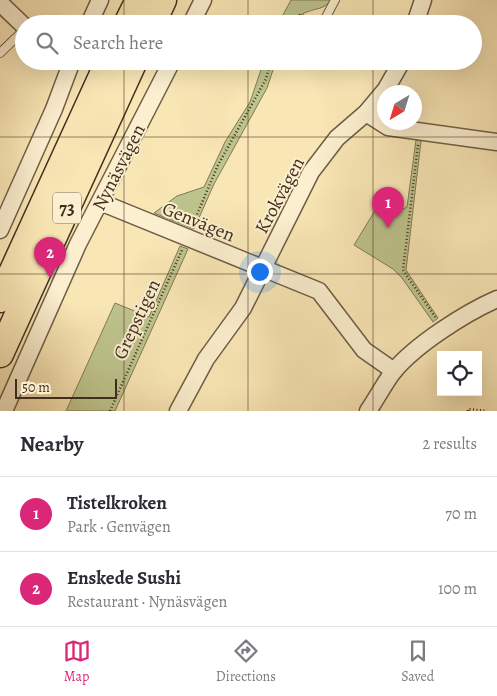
<!DOCTYPE html>
<html lang="en">
<head>
<meta charset="utf-8">
<style>
  :root { --surface:#fff; --page:#f2f2f3; --text:#2b2b33; --muted:#7c7c81; --line:#e1e1e2; --accent:#db2777 }
  body { margin:0; font-family:Alegreya,serif; background:var(--page); color:var(--text) }
  .controls { position:absolute; right:15px; bottom:15px; display:grid; overflow:hidden; border-radius:0px; box-shadow:0 5px 20px #0002 }
  .controls button { width:45px; height:45px; display:grid; place-items:center; padding:0; border:0; border-bottom:1px solid var(--line); background:var(--surface); color:var(--text); font:25px sans-serif }
  .compass { position:absolute; left:377px; top:85px; width:45px; height:45px; border-radius:50%; background:var(--surface); box-shadow:0 5px 20px #0002; rotate:218deg }
  .scale { position:absolute; left:15px; bottom:12px; width:102px; box-sizing:border-box; padding-left:5px; border:2px solid #412e1f; border-top:0; font-size:14px; line-height:18px; white-space:nowrap; color:#412e1f; -webkit-text-stroke:4px #fbefcf; paint-order:stroke }
  .you { position:absolute; left:259px; top:271px; width:18px; height:18px; margin:-12px; border:4px solid #fff; border-radius:50%; background:#1a73e8; box-shadow:0 0 0 8px #1a73e833 }
  .badge { display:grid; place-items:center; width:32px; height:32px; border-radius:50%; background:var(--accent); color:#fff; font-size:16px; font-weight:700 }
  .pin { position:absolute; translate:-50% -41px; filter:drop-shadow(0 1px 2px #0008) }
  .pin::after { content:''; position:absolute; top:26px; width:18px; height:15px; background:inherit; clip-path:polygon(0 0,100% 0,50% 100%) }
  .list { margin:0; padding:0; list-style:none }
  h2 { display:flex; justify-content:space-between; align-items:center; height:65px; margin:0; padding:0 20px; font-size:21px }
  h2 small { font-size:16px; font-weight:400; color:var(--muted) }
  .list li { display:grid; grid-template-columns:32px 1fr auto; gap:15px; align-items:center; box-sizing:border-box; height:75px; padding:0 20px; border-top:1px solid var(--line) }
  .list b { display:block; font-size:19px; white-space:nowrap }
  .list p { margin:0; font-size:16px; white-space:nowrap; color:var(--muted) }
  .list em { font-size:16px; font-style:normal; color:var(--muted) }
  .icon { flex:none; width:28px; height:28px; fill:none; stroke:currentColor; stroke-width:2; stroke-linecap:round; stroke-linejoin:round }
  .map { position:relative; flex:none; width:497px; height:411px; overflow:hidden }
  .search { position:absolute; background:var(--surface); box-shadow:0 5px 20px #0002; left:15px; right:15px; top:15px; height:55px; display:flex; align-items:center; gap:12px; box-sizing:border-box; padding:0 18px; border-radius:28px; color:var(--muted); font-size:19px }
  .sheet { height:215px; background:var(--surface) }
  nav { display:flex; justify-content:space-around; align-items:center; box-sizing:border-box; height:70px; border-top:1px solid var(--line); background:var(--surface); font-size:14px; color:var(--muted) }
  nav a { display:grid; justify-items:center; gap:2px }
  nav .on { color:var(--accent) }
  .map>svg:first-child { display:block }
  .green { fill:#bec48d; stroke:#807956 }
  .lines { fill:none; stroke-linecap:round; stroke-linejoin:round }
  .service-casing { stroke:#6f5c44; stroke-width:10 }
  .minor-casing { stroke:#6f5c44; stroke-width:19 }
  .trunk-casing { stroke:#412e1f; stroke-width:29 }
  .path { stroke:#412e1f; stroke-width:2.5; stroke-dasharray:1 2.5; stroke-linecap:butt }
  .service { stroke:#fbefcf; stroke-width:8 }
  .minor { stroke:#fbefcf; stroke-width:16 }
  .trunk { stroke:#f9e6b5; stroke-width:26 }
  .grid { fill:none; stroke:#412e1f; stroke-width:1; stroke-opacity:0.55 }
  .labels { text-anchor:middle; stroke-width:4; stroke-linejoin:round; paint-order:stroke }
  .shield { fill:#fbefcf; stroke:#796854; stroke-width:1 }
  .shield-label { font-size:18px; font-weight:bold; fill:#412e1f }
  .street-label { font-size:19px; fill:#412e1f; stroke:#fbefcf }
</style>
</head>
<body>
<div class="map">
<svg width="497" height="411" viewBox="0 0 497 411">
  <rect width="100%" height="100%" fill="#f9e6b5"/>
  <filter id="stains"><feTurbulence type="fractalNoise" baseFrequency=".004" numOctaves="4"/><feColorMatrix values="0 0 0 0 .2 0 0 0 0 .09 0 0 0 0 .02 0 0 0 .5 -.17"/></filter>
  <radialGradient id="worn" r=".72"><stop offset=".6" stop-color="#630" stop-opacity="0"/><stop offset="1" stop-color="#630" stop-opacity=".3"/></radialGradient>
  <g class="green">
    <path d="M 291,0 L 332,0 C 322,10 320,7 307,12 C 293,17 298,24 278,24 Z"/>
    <path d="M 264,61 L 276,61 L 267,88 L 214,184 L 194,229 L 154,213 L 177,196 L 204,187 L 225,142 L 250,102 Z"/>
    <path d="M 416,140 L 421,141 L 406,270 L 438,318 L 433,322 L 402,278 L 393,269 L 354,245 L 376,209 L 399,211 L 407,207 Z"/>
    <path d="M 180,246 L 188,249 L 115,411 L 66,411 L 115,303 L 149,317 Z"/>
  </g>
  <g class="lines">
    <defs>
      <g id="service">
        <path d="M 325,19 L 335,0"/>
        <path d="M 0,53 L 24,30"/>
      </g>
      <g id="minor">
        <path d="M 0,3 L 24,26"/>
        <path d="M 89,24 L 100,0"/>
        <path d="M 191,24 L 203,0"/>
        <path d="M 415,24 L 423,0"/>
        <path d="M 366,113 L 388,127 L 497,142"/>
        <path d="M 100,202 L 319,291 L 364,350 L 394,371"/>
        <path d="M 0,230 L 54,109 L 72,61"/>
        <path d="M 4,411 L 78,244 L 172,61"/>
        <path d="M 178,411 L 206,359 L 243,308 L 311,172 L 337,138 L 366,113 L 386,89 L 402,61"/>
        <path d="M 368,411 C 377,398 384,384 393,372 C 415,345 465,313 497,299"/>
      </g>
      <g id="trunk">
        <path d="M 127,24 L 139,0"/>
        <path d="M 152,24 L 163,0"/>
        <path d="M 0,299 L 109,61"/>
        <path d="M 0,354 L 134,61"/>
      </g>
    </defs>
    <use href="#service" class="service-casing"/>
    <use href="#minor" class="minor-casing"/>
    <use href="#trunk" class="trunk-casing"/>
    <g class="path">
      <path d="M 284,24 L 300,15 L 316,18"/>
      <path d="M 418,145 L 403,270 L 436,318"/>
      <path d="M 193,224 L 218,165 L 266,79 L 271,61"/>
      <path d="M 110,411 L 182,250"/>
      <path d="M 468,411 L 468,409 L 487,411"/>
    </g>
    <use href="#service" class="service"/>
    <use href="#minor" class="minor"/>
    <use href="#trunk" class="trunk"/>
  </g>
  <path class="grid" d="M 124,0 L 124,24M 248,0 L 248,24M 373,0 L 373,24M 124,61 L 124,411M 248,61 L 248,411M 373,61 L 373,411M 0,137 L 497,137M 0,274 L 497,274"/>
  <g class="labels">
    <rect class="shield" x="53" y="192.5" width="28" height="31" rx="4"/>
    <g class="shield-label">
      <text x="67" y="214">73</text>
    </g>
    <g class="street-label">
      <text transform="translate(118 167) rotate(-63)" y="7">Nynäsvägen</text>
      <text transform="translate(279 195) rotate(-62)" y="7">Krokvägen</text>
      <text transform="translate(199 221) rotate(22)" y="7">Genvägen</text>
      <text transform="translate(136 319) rotate(-65)" y="7">Grepstigen</text>
    </g>
  </g>
  <rect width="100%" height="100%" filter="url(#stains)"/>
  <rect width="100%" height="100%" fill="url(#worn)"/>
</svg>
<div class="controls">
<button><svg class="icon" aria-label="locate" viewBox="0 0 24 24"><circle cx="12" cy="12" r="6"/><path d="M12 2v4M12 18v4M2 12h4M18 12h4"/></svg></button>
</div>
<svg class="compass" viewBox="-18 -18 36 36"><path d="M0-13l5 13h-10z" fill="#e53935"/><path d="M0 13l5-13h-10z" fill="#7c7c81"/></svg>
<div class="scale">50 m</div>
<div class="you"></div>
<div class="pin badge" style="left:388px;top:228px">1</div>
<div class="pin badge" style="left:50px;top:278px">2</div>
<div class="search"><svg class="icon" aria-label="search" viewBox="0 0 24 24"><circle cx="10" cy="10" r="6"/><path d="M15 15l6 6"/></svg>Search here</div>
</div>
<section class="sheet">
<h2>Nearby<small>2 results</small></h2>
<ul class="list">
<li><span class="badge">1</span><div><b>Tistelkroken</b><p>Park · Genvägen</p></div><em>70 m</em></li>
<li><span class="badge">2</span><div><b>Enskede Sushi</b><p>Restaurant · Nynäsvägen</p></div><em>100 m</em></li>
</ul>
</section>
<nav>
<a class="on"><svg class="icon" aria-label="map" viewBox="0 0 24 24"><path d="M3 6l6-2 6 2 6-2v14l-6 2-6-2-6 2zM9 4v14M15 6v14"/></svg>Map</a>
<a><svg class="icon" aria-label="directions" viewBox="0 0 24 24"><path d="M12 3l9 9-9 9-9-9zM9 14v-3h6M13 9l2 2-2 2"/></svg>Directions</a>
<a><svg class="icon" aria-label="saved" viewBox="0 0 24 24"><path d="M7 4h10v16l-5-4-5 4z"/></svg>Saved</a>
</nav>
</body>
</html>
